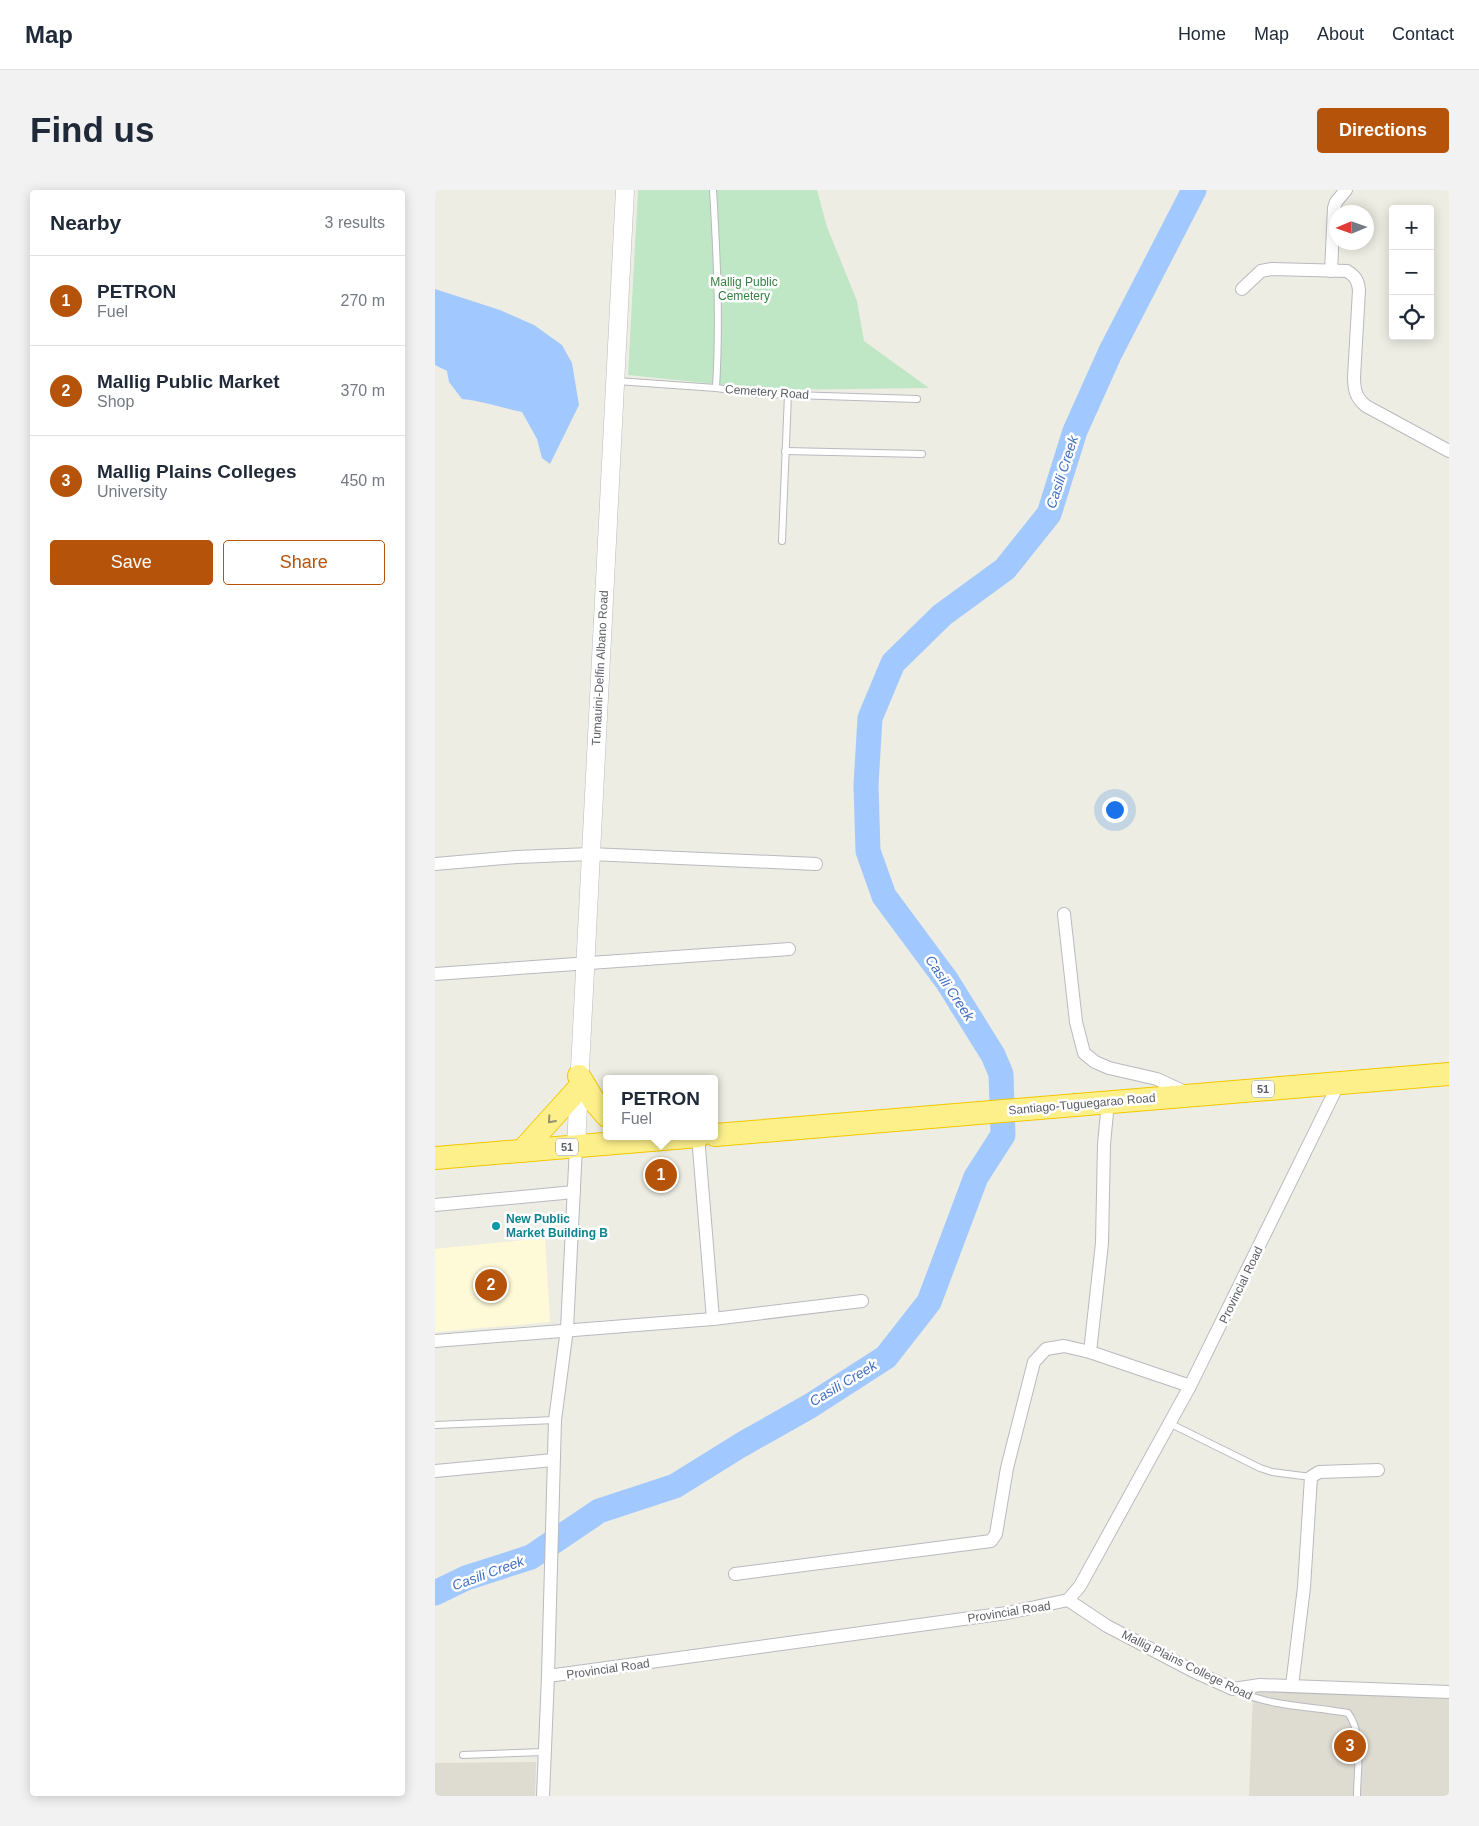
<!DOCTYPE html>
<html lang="en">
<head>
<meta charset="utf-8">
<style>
  :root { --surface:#fff; --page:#f2f2f3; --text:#1f2937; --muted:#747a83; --line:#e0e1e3; --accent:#b45309 }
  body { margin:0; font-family:Helvetica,sans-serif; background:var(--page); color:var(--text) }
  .controls { position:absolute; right:15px; top:15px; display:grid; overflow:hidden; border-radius:5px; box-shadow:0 2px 12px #0003 }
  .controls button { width:45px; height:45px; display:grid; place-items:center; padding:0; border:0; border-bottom:1px solid var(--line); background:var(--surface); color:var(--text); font:25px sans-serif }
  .compass { position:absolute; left:894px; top:15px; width:45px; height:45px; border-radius:50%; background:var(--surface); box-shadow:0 2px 12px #0003; rotate:268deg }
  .you { position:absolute; left:679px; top:619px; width:18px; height:18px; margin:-12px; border:4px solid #fff; border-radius:50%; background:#1a73e8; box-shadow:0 0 0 8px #1a73e833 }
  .badge { display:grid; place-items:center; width:32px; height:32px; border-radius:50%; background:var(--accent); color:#fff; font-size:16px; font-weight:700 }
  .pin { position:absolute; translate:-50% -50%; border:2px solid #fff; box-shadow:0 1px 5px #0006 }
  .popup { position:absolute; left:168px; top:885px; width:115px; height:65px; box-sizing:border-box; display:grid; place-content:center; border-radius:5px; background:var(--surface); filter:drop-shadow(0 1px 4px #0005); font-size:16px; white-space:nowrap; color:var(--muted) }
  .popup b { font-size:19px; color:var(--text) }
  .popup::after { content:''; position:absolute; left:50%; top:100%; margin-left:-10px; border:10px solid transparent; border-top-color:var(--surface) }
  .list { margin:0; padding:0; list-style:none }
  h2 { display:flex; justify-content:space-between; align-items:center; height:65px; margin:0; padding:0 20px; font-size:21px }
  h2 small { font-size:16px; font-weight:400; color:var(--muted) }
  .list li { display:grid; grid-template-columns:32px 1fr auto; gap:15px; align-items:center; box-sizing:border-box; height:90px; padding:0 20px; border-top:1px solid var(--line) }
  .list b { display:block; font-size:19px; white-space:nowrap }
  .list p { margin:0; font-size:16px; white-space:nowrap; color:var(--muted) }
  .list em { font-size:16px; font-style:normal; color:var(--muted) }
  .actions { display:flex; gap:10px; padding:15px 20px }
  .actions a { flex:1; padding:11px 0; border:1px solid var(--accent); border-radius:5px; text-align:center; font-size:18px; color:var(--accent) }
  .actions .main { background:var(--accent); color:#fff }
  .icon { flex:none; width:28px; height:28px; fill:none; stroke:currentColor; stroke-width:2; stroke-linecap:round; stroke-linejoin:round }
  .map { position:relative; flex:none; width:1014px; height:1606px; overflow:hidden; border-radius:5px }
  header { display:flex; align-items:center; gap:30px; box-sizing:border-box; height:70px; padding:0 25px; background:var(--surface); border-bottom:1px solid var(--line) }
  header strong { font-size:24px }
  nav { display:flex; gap:28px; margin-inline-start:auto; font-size:18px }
  .intro { display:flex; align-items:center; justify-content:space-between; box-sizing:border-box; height:120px; padding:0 30px }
  h1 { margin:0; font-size:35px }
  .button { padding:12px 22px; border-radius:5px; background:var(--accent); color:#fff; font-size:18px; font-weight:700 }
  main { display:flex; gap:30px; padding:0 30px }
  aside { flex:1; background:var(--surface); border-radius:5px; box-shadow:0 2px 12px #0003 }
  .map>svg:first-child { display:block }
  .commercial { fill:#fefad8 }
  .education { fill:#dedcd1 }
  .green { fill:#bfe6c5 }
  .water { fill:#a2c9ff }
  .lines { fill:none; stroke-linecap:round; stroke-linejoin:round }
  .river { stroke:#a2c9ff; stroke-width:25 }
  .lane-casing { stroke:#b8babf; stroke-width:8 }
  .street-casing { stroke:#b8babf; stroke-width:14 }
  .secondary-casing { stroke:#b9bbc1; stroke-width:19 }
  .highway-casing { stroke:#f1c700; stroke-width:24 }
  .lane { stroke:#fff; stroke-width:6 }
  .street { stroke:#fff; stroke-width:12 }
  .secondary { stroke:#fff; stroke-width:18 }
  .highway { stroke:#fdf08b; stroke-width:22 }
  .oneway { stroke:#949172 }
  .culture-dot { fill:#0f9aa8; stroke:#fff; stroke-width:2 }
  .labels { text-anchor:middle; stroke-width:5; stroke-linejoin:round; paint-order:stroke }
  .shield { fill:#fff; stroke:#8c8e92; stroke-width:1 }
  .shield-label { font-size:11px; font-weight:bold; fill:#5b5e64 }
  .park-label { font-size:12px; fill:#348242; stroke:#fff }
  .street-label { font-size:12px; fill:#5b5e64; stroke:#fff }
  .culture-label { font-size:12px; font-weight:bold; fill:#0d838f; stroke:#fff; text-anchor:start }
  .water-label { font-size:14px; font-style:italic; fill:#4470c3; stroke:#fff }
</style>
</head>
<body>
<header>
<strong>Map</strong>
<nav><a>Home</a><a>Map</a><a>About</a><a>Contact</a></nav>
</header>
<div class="intro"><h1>Find us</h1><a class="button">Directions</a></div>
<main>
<aside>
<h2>Nearby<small>3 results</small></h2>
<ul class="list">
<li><span class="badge">1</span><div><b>PETRON</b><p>Fuel</p></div><em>270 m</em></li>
<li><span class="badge">2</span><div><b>Mallig Public Market</b><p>Shop</p></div><em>370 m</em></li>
<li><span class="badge">3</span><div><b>Mallig Plains Colleges</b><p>University</p></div><em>450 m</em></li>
</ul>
<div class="actions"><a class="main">Save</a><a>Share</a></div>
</aside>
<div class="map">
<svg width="1014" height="1606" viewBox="0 0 1014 1606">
  <rect width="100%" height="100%" fill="#eeede3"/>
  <path class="commercial" d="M 110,1048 L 115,1132 L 0,1142 L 0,1059 Z"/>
  <g class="education">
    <path d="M 818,1501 L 1014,1506 L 1014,1606 L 814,1606 Z"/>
    <path d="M 101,1572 L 100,1606 L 0,1606 L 0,1573 Z"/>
  </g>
  <path class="green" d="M 203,0 L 382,0 L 392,37 L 422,111 L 429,151 L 494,198 L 340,200 L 193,185 Z"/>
  <path class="water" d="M 0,99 L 65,120 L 99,135 L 127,155 L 137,173 L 144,215 L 115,274 L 107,268 L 102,249 L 87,222 C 67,218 48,211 27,209 L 14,192 L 12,181 L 0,175 Z"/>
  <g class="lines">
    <path class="river" d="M 0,1403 L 31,1388 L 96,1367 L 164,1321 L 240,1296 L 306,1255 L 375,1216 L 451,1167 L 494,1112 L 541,987 L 568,945 L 566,884 L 558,865 L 512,791 L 449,706 L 433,661 L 431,595 L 435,528 L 458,473 L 507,425 L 570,379 L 614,324 L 640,241 L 675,163 L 759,0"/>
    <defs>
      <g id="lane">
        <path d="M 278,0 C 282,66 285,131 281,198"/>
        <path d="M 182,191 L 281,198 L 324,204 L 482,209"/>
        <path d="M 350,261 L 487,264"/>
        <path d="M 347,351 L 353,204"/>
        <path d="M 736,1234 L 825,1278 L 837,1282 L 876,1287"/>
        <path d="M 0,1235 L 120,1230"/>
        <path d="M 802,1501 C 838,1517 875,1516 913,1523 C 929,1544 922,1581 922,1606"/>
        <path d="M 28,1565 L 109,1562"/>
      </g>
      <g id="street">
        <path d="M 896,81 L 899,18 L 901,12 L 911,0"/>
        <path d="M 807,99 L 826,81 L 837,79 L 912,81 C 920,86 923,90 924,100 L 919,187 C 919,200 921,208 931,216 L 1014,261"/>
        <path d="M 0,674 L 82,667 L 155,664 L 381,674"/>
        <path d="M 629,724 L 641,832 L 649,863 L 660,872 L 674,878 L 722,889 L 750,902"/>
        <path d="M 0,784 L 354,759"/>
        <path d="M 263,946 L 278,1129"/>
        <path d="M 0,1015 L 139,1002"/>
        <path d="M 0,1151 L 278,1129 L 427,1111"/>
        <path d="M 655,1162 L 667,1053 L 669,954 L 673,912"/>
        <path d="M 0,1281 L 118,1270"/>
        <path d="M 300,1384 L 556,1351 L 561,1344 L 572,1278 L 599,1172 L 611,1159 L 629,1156 L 655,1162 L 755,1196"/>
        <path d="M 633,1410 L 672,1436 L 758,1481 L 798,1499 L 825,1495 L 1014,1502"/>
        <path d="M 113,1486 L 120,1230 L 132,1139 L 141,956"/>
        <path d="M 857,1496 L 869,1397 L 876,1287 L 884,1282 L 943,1280"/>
        <path d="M 108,1606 L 113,1486 L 572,1423 L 633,1410 L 645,1396 L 755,1196 L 904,893"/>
      </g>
      <path id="secondary" d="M 141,956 L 190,0"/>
      <g id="highway">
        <path d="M 144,886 L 159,911 L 172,926"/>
        <path d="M 280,945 L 1014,884"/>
        <path d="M 87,961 L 144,898"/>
        <path d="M 0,968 L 264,946"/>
      </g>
    </defs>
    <use href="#lane" class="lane-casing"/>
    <use href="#street" class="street-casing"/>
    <use href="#secondary" class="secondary-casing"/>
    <use href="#highway" class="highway-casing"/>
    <use href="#lane" class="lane"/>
    <use href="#street" class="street"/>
    <use href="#secondary" class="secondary"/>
    <use href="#highway" class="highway"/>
  </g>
  <defs><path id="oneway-chevron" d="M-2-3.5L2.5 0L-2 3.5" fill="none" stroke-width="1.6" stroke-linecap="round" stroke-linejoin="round" transform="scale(1.25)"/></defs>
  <use class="oneway" href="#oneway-chevron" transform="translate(116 930) rotate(132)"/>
  <circle class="culture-dot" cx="61" cy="1036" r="5"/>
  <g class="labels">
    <g class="shield">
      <rect x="817" y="890.5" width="22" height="17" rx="4"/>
      <rect x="121" y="948.5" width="22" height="17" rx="4"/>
    </g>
    <g class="shield-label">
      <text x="828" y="903">51</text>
      <text x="132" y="961">51</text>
    </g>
    <g class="park-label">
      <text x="309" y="96">Mallig Public<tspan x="309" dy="14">Cemetery</tspan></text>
    </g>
    <g class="street-label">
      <text transform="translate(332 202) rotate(4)" y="4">Cemetery Road</text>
      <text transform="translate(165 478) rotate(-87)" y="4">Tumauini-Delfin Albano Road</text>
      <text transform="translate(647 914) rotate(-5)" y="4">Santiago-Tuguegarao Road</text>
      <text transform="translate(806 1095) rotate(-64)" y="4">Provincial Road</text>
      <text transform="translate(574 1422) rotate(-9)" y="4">Provincial Road</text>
      <text transform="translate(752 1475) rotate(26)" y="4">Mallig Plains College Road</text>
      <text transform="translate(173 1479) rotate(-8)" y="4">Provincial Road</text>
    </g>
    <g class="culture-label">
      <text x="71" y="1033">New Public<tspan x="71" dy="14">Market Building B</tspan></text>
    </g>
    <g class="water-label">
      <text transform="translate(627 282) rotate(-72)" y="5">Casili Creek</text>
      <text transform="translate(515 798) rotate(56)" y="5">Casili Creek</text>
      <text transform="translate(408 1193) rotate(-31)" y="5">Casili Creek</text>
      <text transform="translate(53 1383) rotate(-20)" y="5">Casili Creek</text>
    </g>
  </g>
</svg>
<div class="controls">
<button>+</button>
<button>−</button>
<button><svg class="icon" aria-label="locate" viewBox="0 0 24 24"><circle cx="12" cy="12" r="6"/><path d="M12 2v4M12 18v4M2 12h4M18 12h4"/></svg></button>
</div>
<svg class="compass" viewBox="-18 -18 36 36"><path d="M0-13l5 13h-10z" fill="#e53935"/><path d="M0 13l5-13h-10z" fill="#747a83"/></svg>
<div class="you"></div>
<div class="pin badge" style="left:226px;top:985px">1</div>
<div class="popup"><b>PETRON</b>Fuel</div>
<div class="pin badge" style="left:56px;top:1095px">2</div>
<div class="pin badge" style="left:915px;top:1556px">3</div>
</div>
</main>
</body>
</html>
